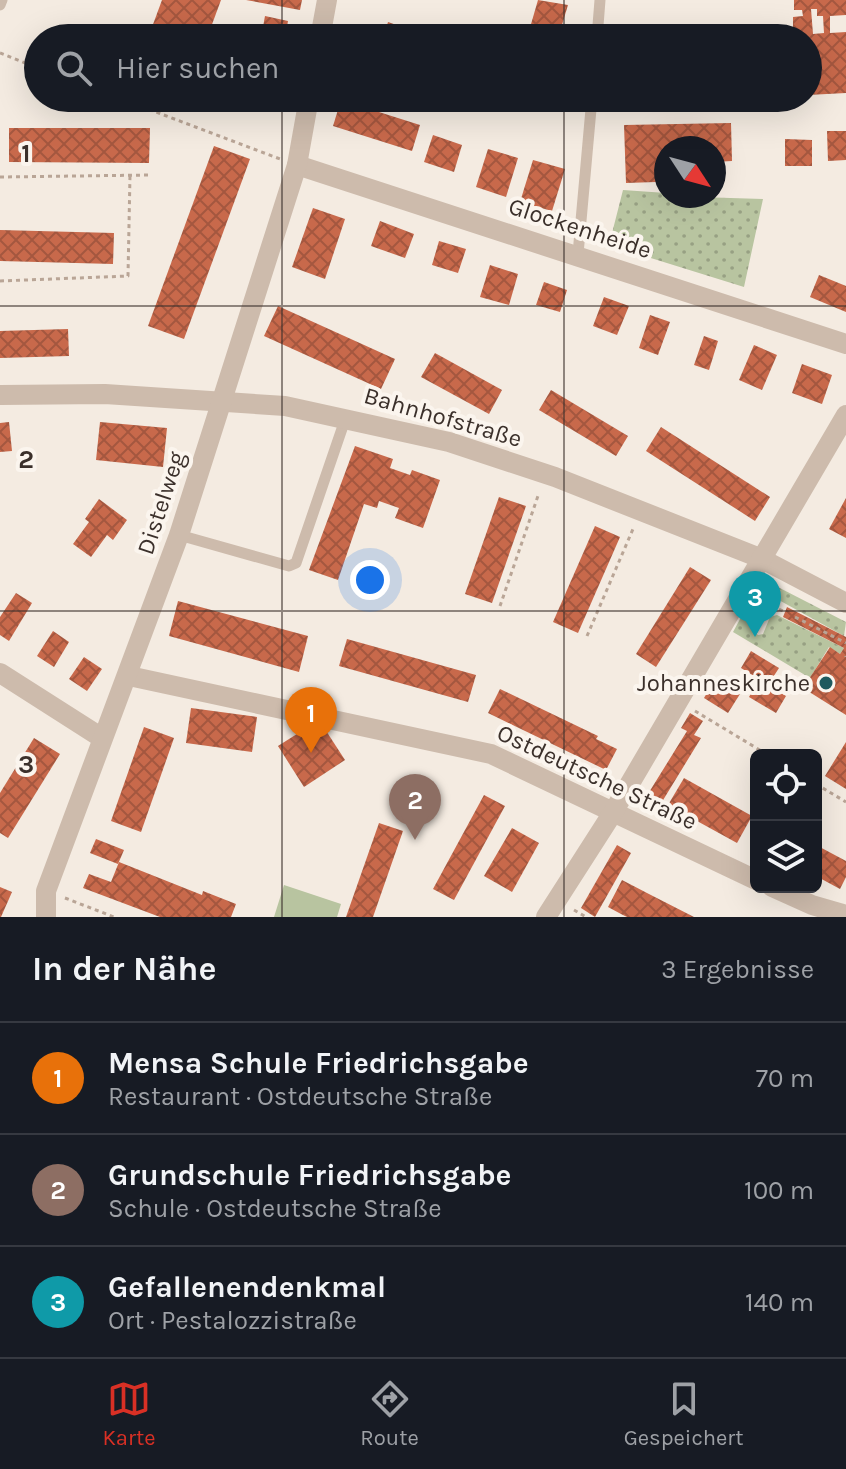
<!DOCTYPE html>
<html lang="de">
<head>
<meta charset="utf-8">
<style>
  :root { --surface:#171b24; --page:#242831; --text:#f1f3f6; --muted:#9ea1a6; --line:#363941; --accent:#d93025 }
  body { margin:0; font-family:Karla,sans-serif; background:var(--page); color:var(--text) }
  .controls { position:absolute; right:24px; bottom:24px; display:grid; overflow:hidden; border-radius:12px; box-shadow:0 8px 32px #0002 }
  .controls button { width:72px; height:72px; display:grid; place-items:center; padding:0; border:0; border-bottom:2px solid var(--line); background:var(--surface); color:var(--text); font:40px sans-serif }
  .compass { position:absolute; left:654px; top:136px; width:72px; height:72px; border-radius:50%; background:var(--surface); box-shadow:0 8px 32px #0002; rotate:126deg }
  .you { position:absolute; left:370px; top:580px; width:28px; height:28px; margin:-20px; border:6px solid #fff; border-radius:50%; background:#1a73e8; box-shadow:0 0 0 12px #1a73e833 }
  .badge { display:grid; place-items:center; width:52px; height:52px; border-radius:50%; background:var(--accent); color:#fff; font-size:26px; font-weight:700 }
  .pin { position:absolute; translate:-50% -66px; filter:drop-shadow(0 2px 4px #0008) }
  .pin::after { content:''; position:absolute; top:42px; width:28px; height:24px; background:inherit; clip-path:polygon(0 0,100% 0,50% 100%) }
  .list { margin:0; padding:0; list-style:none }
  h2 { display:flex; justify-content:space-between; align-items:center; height:104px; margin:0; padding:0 32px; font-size:34px }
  h2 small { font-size:26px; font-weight:400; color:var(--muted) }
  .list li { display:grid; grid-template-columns:52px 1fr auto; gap:24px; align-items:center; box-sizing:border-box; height:112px; padding:0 32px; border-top:2px solid var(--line) }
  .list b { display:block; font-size:30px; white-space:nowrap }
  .list p { margin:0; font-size:26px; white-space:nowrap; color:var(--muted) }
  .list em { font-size:26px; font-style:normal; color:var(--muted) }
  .icon { flex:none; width:44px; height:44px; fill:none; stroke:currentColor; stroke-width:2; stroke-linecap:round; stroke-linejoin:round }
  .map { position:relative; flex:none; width:846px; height:917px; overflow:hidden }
  .search { position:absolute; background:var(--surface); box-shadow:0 8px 32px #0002; left:24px; right:24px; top:24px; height:88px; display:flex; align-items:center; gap:20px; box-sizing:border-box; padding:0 28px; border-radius:44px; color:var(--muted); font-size:30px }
  .sheet { height:440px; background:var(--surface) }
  nav { display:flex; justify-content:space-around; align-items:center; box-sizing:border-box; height:112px; border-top:2px solid var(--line); background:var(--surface); font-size:22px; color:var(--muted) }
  nav a { display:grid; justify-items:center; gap:4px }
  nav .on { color:var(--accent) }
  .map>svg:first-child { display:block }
  .grass { fill:url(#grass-dots) }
  .pitch { fill:#b8c4a0 }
  .building { fill:url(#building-cross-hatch); fill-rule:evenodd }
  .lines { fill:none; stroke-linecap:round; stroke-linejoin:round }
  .path { stroke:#b9a596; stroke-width:3; stroke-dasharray:4 4; stroke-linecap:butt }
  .service { stroke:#cdbbac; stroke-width:11 }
  .minor { stroke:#cdbbac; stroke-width:20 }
  .grid { fill:none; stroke:#3b302b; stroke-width:2; stroke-opacity:0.55 }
  .poi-dot { fill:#1f5a5e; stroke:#fbf5ee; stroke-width:3 }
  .labels { text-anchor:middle; stroke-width:8; stroke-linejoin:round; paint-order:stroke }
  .street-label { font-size:24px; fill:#3b302b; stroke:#fbf5ee }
  .poi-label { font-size:24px; fill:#3b302b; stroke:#fbf5ee; text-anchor:end }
  .grid-label { font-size:26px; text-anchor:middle; font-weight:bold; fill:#3b302b; stroke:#fbf5ee; stroke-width:8; stroke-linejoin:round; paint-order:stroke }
</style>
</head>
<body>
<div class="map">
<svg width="846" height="917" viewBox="0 0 846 917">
  <defs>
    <pattern id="grass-dots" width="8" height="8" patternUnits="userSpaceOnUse" patternTransform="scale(2)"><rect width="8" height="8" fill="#b8c4a0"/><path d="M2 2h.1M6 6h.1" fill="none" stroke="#97a083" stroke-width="1.8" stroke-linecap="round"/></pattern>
    <pattern id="building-cross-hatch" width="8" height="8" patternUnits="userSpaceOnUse" patternTransform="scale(2)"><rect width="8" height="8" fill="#c8694b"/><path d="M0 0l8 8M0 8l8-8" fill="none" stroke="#a4573f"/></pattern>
  </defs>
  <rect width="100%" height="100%" fill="#f4ebe1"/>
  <g class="grass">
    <path d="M 623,190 L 666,193 L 666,196 L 763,199 L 744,287 L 609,245 Z"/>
    <path d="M 770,583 L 846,622 L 844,636 L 757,588 Z"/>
    <path d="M 745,610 L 758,617 L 751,629 L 758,635 L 763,634 L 770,617 L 777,615 L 844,648 L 840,654 L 829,647 L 810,678 L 733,632 Z"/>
  </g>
  <path class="pitch" d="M 284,885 L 341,904 L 337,917 L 274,917 Z"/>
  <g class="building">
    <path d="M 162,0 L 221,0 L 207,38 L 148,38 Z"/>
    <path d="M 246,0 L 302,0 L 300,10 Z"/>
    <path d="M 538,0 L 568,5 L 558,38 L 527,38 Z"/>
    <path d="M 794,0 L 846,0 L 846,15 L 830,16 L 830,33 L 846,32 L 846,93 L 808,95 L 808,38 L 793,38 L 793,17 L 803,16 L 802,10 L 794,10 ZM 811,9 L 817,9 L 817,16 L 823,16 L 824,33 L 813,34 Z"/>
    <path d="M 265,16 L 288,21 L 285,38 L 261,38 Z"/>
    <path d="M 388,22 L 425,35 L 423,38 L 383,38 Z"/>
    <path d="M 341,100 L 420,125 L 412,151 L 333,126 Z"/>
    <path d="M 731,123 L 732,161 L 714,162 L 714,148 L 666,148 L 666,163 L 656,163 L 656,182 L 626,183 L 624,125 Z"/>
    <path d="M 9,128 L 150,128 L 149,163 L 9,162 Z"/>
    <path d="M 827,131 L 846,131 L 846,160 L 828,161 Z"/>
    <path d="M 433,135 L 462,145 L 454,172 L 424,162 Z"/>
    <path d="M 785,139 L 812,140 L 812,166 L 785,166 Z"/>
    <path d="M 214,146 L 250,159 L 184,339 L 148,326 Z"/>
    <path d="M 488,149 L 518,158 L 506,197 L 476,187 Z"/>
    <path d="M 533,160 L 565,169 L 552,211 L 520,202 Z"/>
    <path d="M 313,208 L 345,219 L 325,279 L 292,267 Z"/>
    <path d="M 380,221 L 414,234 L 405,258 L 371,246 Z"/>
    <path d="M 0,230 L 114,233 L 113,264 L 0,261 Z"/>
    <path d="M 439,241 L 466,249 L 458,273 L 432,265 Z"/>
    <path d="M 490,265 L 518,274 L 509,305 L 480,297 Z"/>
    <path d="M 819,275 L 846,286 L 846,312 L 810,297 Z"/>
    <path d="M 544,282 L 567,290 L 560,312 L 536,305 Z"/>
    <path d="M 604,297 L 629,306 L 617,335 L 593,326 Z"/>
    <path d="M 278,306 L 395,359 L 381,389 L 264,336 Z"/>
    <path d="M 650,315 L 670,322 L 658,355 L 639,348 Z"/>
    <path d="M 68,329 L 69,356 L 0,358 L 0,331 Z"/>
    <path d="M 704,336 L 718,341 L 709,370 L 694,365 Z"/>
    <path d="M 754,345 L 777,355 L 762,390 L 739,380 Z"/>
    <path d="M 435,353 L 502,390 L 489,414 L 421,377 Z"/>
    <path d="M 802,364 L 832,375 L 822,404 L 792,393 Z"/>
    <path d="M 551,390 L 628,436 L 616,456 L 539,410 Z"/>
    <path d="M 9,422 L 12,451 L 0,452 L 0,423 Z"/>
    <path d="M 100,422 L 167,428 L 163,467 L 96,460 Z"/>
    <path d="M 661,427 L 770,497 L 755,521 L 646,451 Z"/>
    <path d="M 355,446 L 393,459 L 390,468 L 410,475 L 412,470 L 440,480 L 423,528 L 395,518 L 399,508 L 379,501 L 377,508 L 364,504 L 338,580 L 309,570 Z"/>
    <path d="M 499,497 L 526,506 L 492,603 L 465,594 Z"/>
    <path d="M 846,498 L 846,538 L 829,529 Z"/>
    <path d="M 99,499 L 127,520 L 113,540 L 107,535 L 91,557 L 73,544 L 89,522 L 85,519 Z"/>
    <path d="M 595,526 L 620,537 L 578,633 L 553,622 Z"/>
    <path d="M 690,567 L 711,580 L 656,667 L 636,654 Z"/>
    <path d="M 16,593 L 32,603 L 9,641 L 0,635 L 0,617 Z"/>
    <path d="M 178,601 L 308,636 L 299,672 L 169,636 Z"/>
    <path d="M 787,607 L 846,637 L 846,715 L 803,688 L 830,647 L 840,654 L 844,648 L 783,617 Z"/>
    <path d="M 53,631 L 69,642 L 54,667 L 37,656 Z"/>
    <path d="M 347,639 L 476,675 L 468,702 L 339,666 Z"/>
    <path d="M 751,651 L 779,668 L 768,685 L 786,696 L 776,713 L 749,697 L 759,679 L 741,668 Z"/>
    <path d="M 84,657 L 102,669 L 87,691 L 69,679 Z"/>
    <path d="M 715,679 L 740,694 L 728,713 L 704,698 Z"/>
    <path d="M 500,689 L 598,736 L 596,739 L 617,749 L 606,770 L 488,713 Z"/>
    <path d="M 191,708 L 257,717 L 252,752 L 186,743 Z"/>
    <path d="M 690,713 L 703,721 L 694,735 L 701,738 L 657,810 L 643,802 L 687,731 L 681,728 Z"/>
    <path d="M 319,720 L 345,760 L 304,787 L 278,746 Z"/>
    <path d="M 144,727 L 174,738 L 141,832 L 111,821 Z"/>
    <path d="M 34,738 L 60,754 L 8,838 L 0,833 L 0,793 Z"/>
    <path d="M 846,742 L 846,789 L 825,776 Z"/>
    <path d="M 684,778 L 752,816 L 737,843 L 668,805 Z"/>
    <path d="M 484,795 L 505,806 L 454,900 L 433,889 Z"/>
    <path d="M 379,823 L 403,831 L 373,917 L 346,917 Z"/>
    <path d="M 512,828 L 539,843 L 512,892 L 484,876 Z"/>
    <path d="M 96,839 L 124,850 L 118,864 L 90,853 Z"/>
    <path d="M 617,845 L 631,853 L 595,917 L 581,908 Z"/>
    <path d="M 816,845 L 846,861 L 846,877 L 840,889 L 816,876 Z"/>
    <path d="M 119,862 L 202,895 L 203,891 L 236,904 L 231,917 L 160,917 L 83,888 L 89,874 L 111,882 Z"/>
    <path d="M 622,880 L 647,893 L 694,917 L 627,917 L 621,914 L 608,907 Z"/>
    <path d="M 0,887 L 12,892 L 1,917 L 0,917 Z"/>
  </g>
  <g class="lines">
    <g class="path">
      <path d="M 0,53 L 38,68"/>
      <path d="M 119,98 L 280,159"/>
      <path d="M 0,177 L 150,175"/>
      <path d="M 0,281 L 128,276 L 130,175"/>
      <path d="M 763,595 L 772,600 L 770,605"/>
      <path d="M 500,606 L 539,493"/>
      <path d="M 755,608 L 765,614 L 770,605 L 785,612"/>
      <path d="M 795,617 L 846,643"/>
      <path d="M 756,632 L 765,614"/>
      <path d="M 587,636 L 633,529"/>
      <path d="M 846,657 L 846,656"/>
      <path d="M 695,711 L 768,755"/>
      <path d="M 816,784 L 846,802"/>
      <path d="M 65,898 L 114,917"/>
      <path d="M 574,910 L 586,917"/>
    </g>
    <g class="service">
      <path d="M 0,5 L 2,0"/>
      <path d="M 597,38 L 600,0"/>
      <path d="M 578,254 L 592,98"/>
      <path d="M 179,535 L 289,566 L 296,563 L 346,417"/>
    </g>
    <g class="minor">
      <path d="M 320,38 L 327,0"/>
      <path d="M 297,165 L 846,344"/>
      <path d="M 0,395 L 105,394 L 285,406 L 449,442 L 555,477 L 760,558 L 846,603"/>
      <path d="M 0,673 L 102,738"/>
      <path d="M 129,676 L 491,754 L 756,880"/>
      <path d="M 772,887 L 812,905 L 846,915"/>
      <path d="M 46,917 L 46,891 L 179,535 L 297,165 L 309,98"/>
      <path d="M 546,917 L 612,814 L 846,415"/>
    </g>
  </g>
  <path class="grid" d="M 282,0 L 282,38M 564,0 L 564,38M 282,98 L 282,917M 564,98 L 564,917M 0,306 L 846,306M 0,611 L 846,611"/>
  <circle class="poi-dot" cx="826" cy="683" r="8"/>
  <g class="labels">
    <g class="street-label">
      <text transform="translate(580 228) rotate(18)" y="8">Glockenheide</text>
      <text transform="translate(443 417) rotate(16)" y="8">Bahnhofstraße</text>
      <text transform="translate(161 503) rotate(-72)" y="8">Distelweg</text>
      <text transform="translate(597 777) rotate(25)" y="8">Ostdeutsche Straße</text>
    </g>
    <g class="poi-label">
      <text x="810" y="691">Johanneskirche</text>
    </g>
  </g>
  <g class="grid-label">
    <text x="26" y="162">1</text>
    <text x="26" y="468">2</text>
    <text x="26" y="773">3</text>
  </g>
</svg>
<div class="controls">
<button><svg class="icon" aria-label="locate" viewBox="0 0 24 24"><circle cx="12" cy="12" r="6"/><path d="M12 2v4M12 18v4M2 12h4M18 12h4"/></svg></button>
<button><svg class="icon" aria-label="layers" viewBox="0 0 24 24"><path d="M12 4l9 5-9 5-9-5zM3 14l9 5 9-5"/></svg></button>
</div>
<svg class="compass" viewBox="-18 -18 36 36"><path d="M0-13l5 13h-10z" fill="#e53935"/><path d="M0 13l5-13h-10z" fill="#9ea1a6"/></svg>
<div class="you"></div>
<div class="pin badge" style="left:311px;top:753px;background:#e8710a">1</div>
<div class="pin badge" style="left:415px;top:840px;background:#8d6e63">2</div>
<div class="pin badge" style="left:755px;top:637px;background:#0f9aa8">3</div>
<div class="search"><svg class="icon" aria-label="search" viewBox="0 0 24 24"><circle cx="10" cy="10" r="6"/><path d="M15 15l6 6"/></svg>Hier suchen</div>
</div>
<section class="sheet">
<h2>In der Nähe<small>3 Ergebnisse</small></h2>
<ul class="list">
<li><span class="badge" style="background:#e8710a">1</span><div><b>Mensa Schule Friedrichsgabe</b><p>Restaurant · Ostdeutsche Straße</p></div><em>70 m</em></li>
<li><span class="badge" style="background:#8d6e63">2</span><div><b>Grundschule Friedrichsgabe</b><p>Schule · Ostdeutsche Straße</p></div><em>100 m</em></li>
<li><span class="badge" style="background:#0f9aa8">3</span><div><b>Gefallenendenkmal</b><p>Ort · Pestalozzistraße</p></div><em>140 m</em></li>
</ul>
</section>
<nav>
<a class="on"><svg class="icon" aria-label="map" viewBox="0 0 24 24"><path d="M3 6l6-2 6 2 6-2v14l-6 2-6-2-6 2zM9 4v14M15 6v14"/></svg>Karte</a>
<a><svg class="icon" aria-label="directions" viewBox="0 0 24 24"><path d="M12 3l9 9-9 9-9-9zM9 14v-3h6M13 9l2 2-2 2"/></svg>Route</a>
<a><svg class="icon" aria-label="saved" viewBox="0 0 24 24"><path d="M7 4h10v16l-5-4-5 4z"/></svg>Gespeichert</a>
</nav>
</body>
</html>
